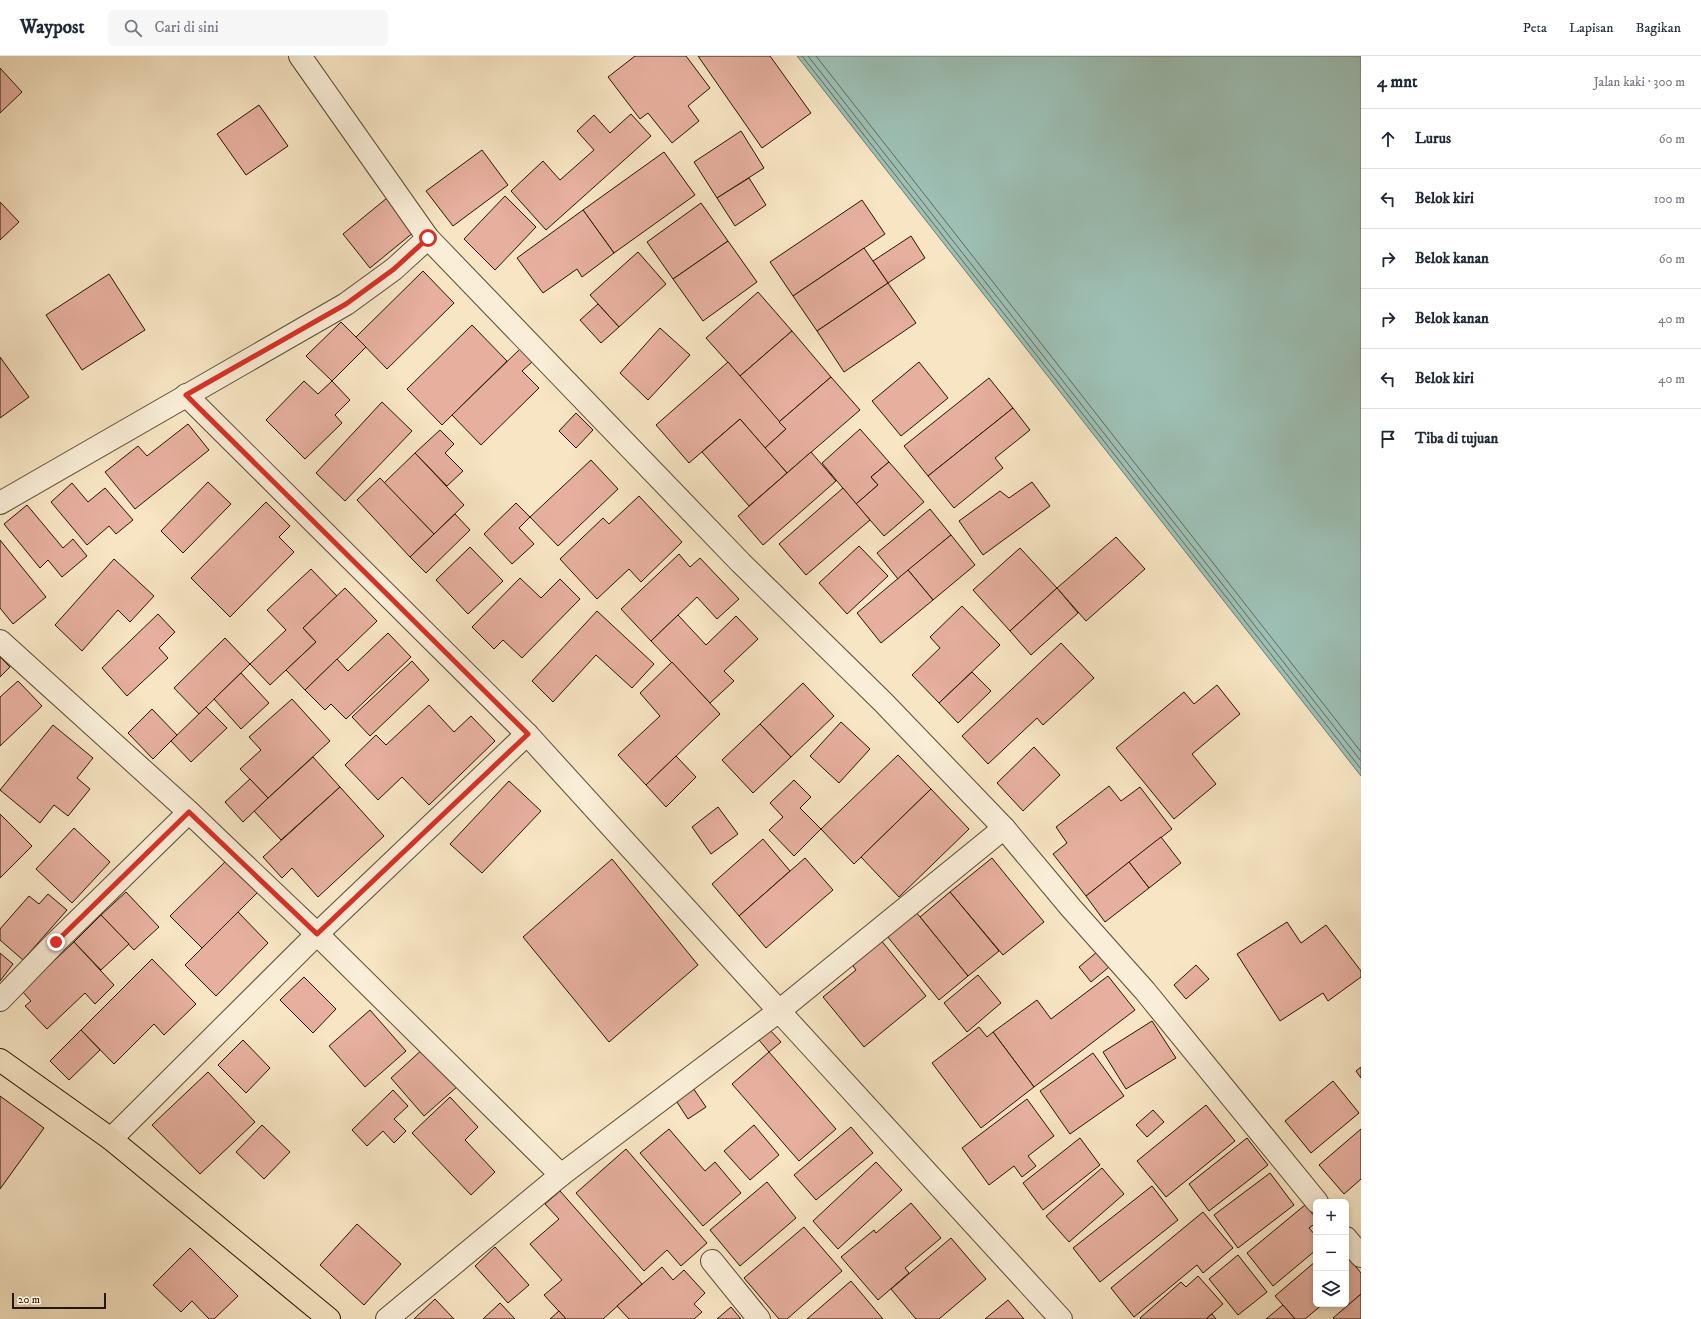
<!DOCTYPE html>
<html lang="id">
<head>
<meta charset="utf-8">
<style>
  :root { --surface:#fff; --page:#f6f6f7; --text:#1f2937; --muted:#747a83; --line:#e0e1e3 }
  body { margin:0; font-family:"IM FELL DW Pica",serif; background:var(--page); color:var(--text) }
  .controls { position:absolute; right:12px; bottom:12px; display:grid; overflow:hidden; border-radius:6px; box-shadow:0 2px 6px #0003 }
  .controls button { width:36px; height:36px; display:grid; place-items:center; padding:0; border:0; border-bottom:1px solid var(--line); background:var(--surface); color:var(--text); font:20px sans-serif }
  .scale { position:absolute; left:12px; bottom:10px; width:94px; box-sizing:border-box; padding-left:4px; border:2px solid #261600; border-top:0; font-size:11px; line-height:14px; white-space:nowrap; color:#261600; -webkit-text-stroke:3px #faeed8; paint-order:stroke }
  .stop { position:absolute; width:12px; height:12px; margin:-9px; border:3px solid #d93025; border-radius:50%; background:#fff }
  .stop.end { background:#d93025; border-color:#fff; box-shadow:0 1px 4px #0008 }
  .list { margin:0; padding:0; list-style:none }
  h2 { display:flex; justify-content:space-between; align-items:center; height:52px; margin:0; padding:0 16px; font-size:17px }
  h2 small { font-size:13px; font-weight:400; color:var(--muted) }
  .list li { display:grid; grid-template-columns:26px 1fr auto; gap:12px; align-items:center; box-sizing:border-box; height:60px; padding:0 16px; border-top:1px solid var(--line) }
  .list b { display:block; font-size:15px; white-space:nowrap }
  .list em { font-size:13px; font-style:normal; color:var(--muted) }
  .icon { flex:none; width:22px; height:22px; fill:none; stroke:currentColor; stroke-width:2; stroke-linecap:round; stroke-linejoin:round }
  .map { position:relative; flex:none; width:1361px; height:1263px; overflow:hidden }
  header { display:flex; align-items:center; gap:24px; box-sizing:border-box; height:56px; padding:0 20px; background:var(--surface); border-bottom:1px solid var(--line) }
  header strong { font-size:19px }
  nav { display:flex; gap:22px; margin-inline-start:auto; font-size:14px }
  .search { width:280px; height:36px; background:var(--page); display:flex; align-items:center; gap:10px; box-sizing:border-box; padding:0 14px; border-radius:6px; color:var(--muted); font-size:15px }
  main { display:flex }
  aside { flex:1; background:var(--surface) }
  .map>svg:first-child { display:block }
  .water { fill:#9dbfb4; stroke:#6d7b6c }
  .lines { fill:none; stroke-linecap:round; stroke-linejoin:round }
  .shore { stroke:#626a5a; stroke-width:1 }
  .building { fill:#e6af9e; stroke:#261600 }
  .minor-casing { stroke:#5a4a31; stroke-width:24 }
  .trunk-casing { stroke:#261600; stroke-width:24 }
  .minor { stroke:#faeed8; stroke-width:22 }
  .trunk { stroke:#f7e5c3; stroke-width:22 }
  .route { stroke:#d93025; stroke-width:5 }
</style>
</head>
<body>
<header>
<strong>Waypost</strong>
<div class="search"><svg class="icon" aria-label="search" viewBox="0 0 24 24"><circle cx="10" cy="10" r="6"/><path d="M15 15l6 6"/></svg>Cari di sini</div>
<nav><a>Peta</a><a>Lapisan</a><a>Bagikan</a></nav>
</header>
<main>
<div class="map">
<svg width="1361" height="1263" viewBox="0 0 1361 1263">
  <rect width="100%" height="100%" fill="#f7e5c3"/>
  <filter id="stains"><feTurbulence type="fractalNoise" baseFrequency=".005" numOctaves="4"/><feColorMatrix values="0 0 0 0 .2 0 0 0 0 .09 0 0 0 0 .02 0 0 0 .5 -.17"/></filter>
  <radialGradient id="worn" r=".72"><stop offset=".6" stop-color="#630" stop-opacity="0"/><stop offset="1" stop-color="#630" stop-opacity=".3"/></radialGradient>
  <path class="water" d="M 797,0 L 1361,0 L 1361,720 Z"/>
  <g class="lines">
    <g class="shore">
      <path d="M 802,0 L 1361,713"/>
      <path d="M 808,0 L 1361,705"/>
      <path d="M 816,0 L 1361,696"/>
    </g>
  </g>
  <g class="building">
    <path d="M 635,0 L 686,0 L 710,32 L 688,50 L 699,65 L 672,87 L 648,57 L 640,63 L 608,21 Z"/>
    <path d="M 698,0 L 770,0 L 811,57 L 762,92 Z"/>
    <path d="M 0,12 L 22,36 L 0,57 Z"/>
    <path d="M 259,49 L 288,90 L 246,119 L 217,78 Z"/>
    <path d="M 631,58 L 651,80 L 546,174 L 511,135 L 543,105 L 560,124 L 594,94 L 577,75 L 594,59 L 610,77 Z"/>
    <path d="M 741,75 L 764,112 L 717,142 L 694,106 Z"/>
    <path d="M 482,94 L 508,129 L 453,170 L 426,135 Z"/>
    <path d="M 664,96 L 695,139 L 614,197 L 583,154 Z"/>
    <path d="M 749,122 L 766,149 L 735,170 L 717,142 Z"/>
    <path d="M 505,140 L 536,171 L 495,214 L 464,183 Z"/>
    <path d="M 387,142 L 414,176 L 370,212 L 343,178 Z"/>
    <path d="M 862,144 L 885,178 L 793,240 L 770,206 Z"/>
    <path d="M 0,146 L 19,166 L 0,184 Z"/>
    <path d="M 701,147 L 728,185 L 673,223 L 647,186 Z"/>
    <path d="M 583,154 L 614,197 L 582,221 L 577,213 L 543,237 L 517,202 Z"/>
    <path d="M 911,180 L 925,202 L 888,227 L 873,205 Z"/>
    <path d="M 728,185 L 757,226 L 703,265 L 673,223 Z"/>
    <path d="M 864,192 L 888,227 L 817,275 L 793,240 Z"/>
    <path d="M 638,196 L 666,228 L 619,271 L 590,239 Z"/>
    <path d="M 423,215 L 454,247 L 387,313 L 356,281 Z"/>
    <path d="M 109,218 L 145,274 L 82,314 L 46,259 Z"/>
    <path d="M 888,227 L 916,267 L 844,316 L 817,275 Z"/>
    <path d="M 758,236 L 792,275 L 740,320 L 706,282 Z"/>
    <path d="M 598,248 L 619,271 L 601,287 L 580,264 Z"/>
    <path d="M 341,266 L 366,291 L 332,325 L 306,300 Z"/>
    <path d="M 472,269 L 507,305 L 442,369 L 407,333 Z"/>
    <path d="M 660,272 L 690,299 L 648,344 L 620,317 Z"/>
    <path d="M 792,275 L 831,321 L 779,366 L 740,320 Z"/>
    <path d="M 520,293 L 532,306 L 522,315 L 539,332 L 481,389 L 452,359 Z"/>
    <path d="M 0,301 L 29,341 L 0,362 Z"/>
    <path d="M 728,306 L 786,373 L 765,392 L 740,363 L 689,407 L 656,369 Z"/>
    <path d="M 919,306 L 948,342 L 901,380 L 872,345 Z"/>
    <path d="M 831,321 L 860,354 L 787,417 L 765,392 L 786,373 L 779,366 Z"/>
    <path d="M 989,322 L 1013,352 L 928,420 L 904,390 Z"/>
    <path d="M 304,325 L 318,338 L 332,325 L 350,344 L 335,359 L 342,367 L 305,403 L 266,364 Z"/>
    <path d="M 382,346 L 412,375 L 345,445 L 316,417 Z"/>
    <path d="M 1013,352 L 1030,374 L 995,402 L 1003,412 L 954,452 L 928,420 Z"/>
    <path d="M 576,357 L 593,374 L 576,392 L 559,375 Z"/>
    <path d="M 740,363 L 787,417 L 749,450 L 702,396 Z"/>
    <path d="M 188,368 L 209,394 L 135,453 L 105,416 L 138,390 L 147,400 Z"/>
    <path d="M 860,373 L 889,406 L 871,421 L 878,429 L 856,448 L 822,407 Z"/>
    <path d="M 440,374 L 454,388 L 445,397 L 463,415 L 447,430 L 415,397 Z"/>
    <path d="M 811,396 L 836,425 L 763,489 L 738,460 Z"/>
    <path d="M 415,397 L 464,449 L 434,478 L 384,427 Z"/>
    <path d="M 591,404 L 618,433 L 558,490 L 530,461 Z"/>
    <path d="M 889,406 L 924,446 L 884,480 L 856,448 L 878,429 L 871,421 Z"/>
    <path d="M 380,422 L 434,478 L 410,501 L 357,444 Z"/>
    <path d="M 208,426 L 231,448 L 183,497 L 161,475 Z"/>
    <path d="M 1032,426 L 1050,450 L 983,499 L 959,465 L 1000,435 L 1009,442 Z"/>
    <path d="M 72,427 L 88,446 L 105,432 L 133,464 L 116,478 L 109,470 L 87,489 L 51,446 Z"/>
    <path d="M 843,432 L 870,464 L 806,519 L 779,488 Z"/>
    <path d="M 639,440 L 682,486 L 641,526 L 629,513 L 597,543 L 560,503 L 603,462 L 609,468 Z"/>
    <path d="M 266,446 L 290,470 L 279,481 L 294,496 L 230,561 L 191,522 Z"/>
    <path d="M 516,447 L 530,461 L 519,472 L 534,488 L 512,508 L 484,478 Z"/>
    <path d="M 27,449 L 63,492 L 73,483 L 87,500 L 62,521 L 48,504 L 40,512 L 4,468 Z"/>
    <path d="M 930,453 L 951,479 L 898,523 L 877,497 Z"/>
    <path d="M 455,458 L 470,474 L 426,517 L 410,501 Z"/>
    <path d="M 951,479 L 975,509 L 933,544 L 908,514 Z"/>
    <path d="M 1116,481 L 1145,513 L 1086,565 L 1057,532 Z"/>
    <path d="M 0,484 L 46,541 L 13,568 L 0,552 Z"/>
    <path d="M 859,490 L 888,520 L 847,558 L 819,527 Z"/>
    <path d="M 470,491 L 503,525 L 468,558 L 436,524 Z"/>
    <path d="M 1020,492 L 1057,532 L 1010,575 L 973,534 Z"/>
    <path d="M 679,498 L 690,511 L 700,502 L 739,543 L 717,563 L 697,541 L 651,585 L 621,553 Z"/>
    <path d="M 114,503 L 154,540 L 130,566 L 118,554 L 82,595 L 55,569 Z"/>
    <path d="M 311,513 L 337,540 L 303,572 L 316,586 L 270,629 L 250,608 L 286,574 L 267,554 Z"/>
    <path d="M 908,514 L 933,544 L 881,587 L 857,557 Z"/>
    <path d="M 520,522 L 541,542 L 560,523 L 580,543 L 522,602 L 503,584 L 494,593 L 472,571 Z"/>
    <path d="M 345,532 L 377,565 L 305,634 L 286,614 L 316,586 L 303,572 Z"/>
    <path d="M 1057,532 L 1078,557 L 1031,599 L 1010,575 Z"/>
    <path d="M 962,550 L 1000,589 L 939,647 L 912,619 L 940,592 L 930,581 Z"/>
    <path d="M 597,555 L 654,608 L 632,632 L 596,599 L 553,646 L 532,625 Z"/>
    <path d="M 158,558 L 175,576 L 159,592 L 168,602 L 127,640 L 102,612 Z"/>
    <path d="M 678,559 L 706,589 L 736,560 L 758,583 L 724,615 L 734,625 L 710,647 L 651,585 Z"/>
    <path d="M 388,577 L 411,601 L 346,663 L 331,648 L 325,654 L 305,634 L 337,603 L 348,615 Z"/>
    <path d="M 225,582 L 250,608 L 199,658 L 174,632 Z"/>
    <path d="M 1061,587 L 1094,622 L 1043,669 L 1037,662 L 988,708 L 962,680 Z"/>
    <path d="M 0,601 L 10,611 L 0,621 Z"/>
    <path d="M 412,605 L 429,624 L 370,680 L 352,661 Z"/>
    <path d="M 672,606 L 720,658 L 646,729 L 618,699 L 660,660 L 640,637 Z"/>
    <path d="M 972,616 L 991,635 L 958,667 L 939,647 Z"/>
    <path d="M 241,617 L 269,647 L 241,673 L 214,643 Z"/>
    <path d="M 18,625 L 42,650 L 0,690 L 0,641 Z"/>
    <path d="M 803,627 L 834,660 L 791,701 L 760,668 Z"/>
    <path d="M 1217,629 L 1240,658 L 1192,698 L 1216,728 L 1174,763 L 1116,692 L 1184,636 L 1194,648 Z"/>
    <path d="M 292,643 L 330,685 L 268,742 L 240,713 L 261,694 L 249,681 Z"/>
    <path d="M 429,649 L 454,676 L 471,660 L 495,685 L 429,749 L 402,721 L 378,744 L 345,709 L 376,679 L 386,689 Z"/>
    <path d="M 206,651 L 227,672 L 191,706 L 171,685 Z"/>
    <path d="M 152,653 L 177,679 L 153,703 L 128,677 Z"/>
    <path d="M 841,666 L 870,693 L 839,727 L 810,700 Z"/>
    <path d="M 760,668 L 791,701 L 753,737 L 722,704 Z"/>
    <path d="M 53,669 L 93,702 L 77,722 L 90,733 L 68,760 L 54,749 L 40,767 L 0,734 Z"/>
    <path d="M 1034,691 L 1060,719 L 1023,755 L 997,727 Z"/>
    <path d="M 898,699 L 931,733 L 854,808 L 821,773 Z"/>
    <path d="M 676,700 L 696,721 L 666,751 L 646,729 Z"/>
    <path d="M 313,701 L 340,731 L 281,784 L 254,755 Z"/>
    <path d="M 250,723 L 268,742 L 243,766 L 225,746 Z"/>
    <path d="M 794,724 L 811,741 L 800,752 L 821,773 L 794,800 L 769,774 L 783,761 L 770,747 Z"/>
    <path d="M 509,725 L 541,755 L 482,817 L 450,788 Z"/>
    <path d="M 1109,730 L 1121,745 L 1140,731 L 1172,773 L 1086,840 L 1053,798 L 1067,787 L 1056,771 Z"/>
    <path d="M 340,731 L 384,780 L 318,841 L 292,812 L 282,822 L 263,801 Z"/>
    <path d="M 931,733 L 969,773 L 899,841 L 861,801 Z"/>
    <path d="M 718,751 L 738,778 L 711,798 L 692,771 Z"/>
    <path d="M 0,758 L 32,790 L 0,822 Z"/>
    <path d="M 74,772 L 110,806 L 72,847 L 36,813 Z"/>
    <path d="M 1161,781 L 1181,807 L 1149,832 L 1129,806 Z"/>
    <path d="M 763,783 L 790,815 L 739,860 L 712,828 Z"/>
    <path d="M 805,802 L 833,834 L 766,892 L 739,860 Z"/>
    <path d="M 992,802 L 1044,866 L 1003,899 L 950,836 Z"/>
    <path d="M 612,803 L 698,909 L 609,986 L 523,881 Z"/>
    <path d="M 227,804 L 258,836 L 202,892 L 170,860 Z"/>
    <path d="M 1129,806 L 1149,832 L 1105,866 L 1086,840 Z"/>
    <path d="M 126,836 L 159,871 L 134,894 L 101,859 Z"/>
    <path d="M 950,836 L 999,895 L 968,920 L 920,861 Z"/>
    <path d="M 48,838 L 67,854 L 23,904 L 0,884 L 0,873 L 29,840 L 39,848 Z"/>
    <path d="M 238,856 L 268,887 L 216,940 L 185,909 Z"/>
    <path d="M 916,856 L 968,920 L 939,944 L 887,880 Z"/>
    <path d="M 101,859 L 129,888 L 101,914 L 74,886 Z"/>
    <path d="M 1287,866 L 1301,887 L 1326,869 L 1361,915 L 1361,921 L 1328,945 L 1323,937 L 1280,965 L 1237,898 Z"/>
    <path d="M 880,883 L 926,940 L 864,991 L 823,941 L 856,914 L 851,907 Z"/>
    <path d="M 74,886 L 114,929 L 95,948 L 85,937 L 47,973 L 25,950 L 31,945 L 22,935 Z"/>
    <path d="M 1097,896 L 1109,911 L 1091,926 L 1079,911 Z"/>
    <path d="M 0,897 L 13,908 L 0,925 Z"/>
    <path d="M 152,903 L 196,948 L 164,979 L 154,968 L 114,1008 L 81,974 Z"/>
    <path d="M 1196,909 L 1209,923 L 1186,943 L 1174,929 Z"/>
    <path d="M 978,919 L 1001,947 L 967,976 L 944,947 Z"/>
    <path d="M 1108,920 L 1135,954 L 1034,1031 L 993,976 L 1037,944 L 1051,963 Z"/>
    <path d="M 304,921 L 336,953 L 313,977 L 280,944 Z"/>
    <path d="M 370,954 L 406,995 L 365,1031 L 329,990 Z"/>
    <path d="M 1152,965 L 1176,1002 L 1126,1033 L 1103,996 Z"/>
    <path d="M 979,971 L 987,981 L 993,976 L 1034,1031 L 981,1072 L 932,1007 Z"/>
    <path d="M 81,974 L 100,994 L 69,1024 L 50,1005 Z"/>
    <path d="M 770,974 L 781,986 L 769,996 L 759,984 Z"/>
    <path d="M 243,984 L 270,1012 L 246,1037 L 218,1009 Z"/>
    <path d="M 424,992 L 458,1030 L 424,1060 L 391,1022 Z"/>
    <path d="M 769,996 L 836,1073 L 799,1105 L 732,1028 Z"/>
    <path d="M 1093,997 L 1124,1040 L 1070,1078 L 1040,1035 Z"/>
    <path d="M 1361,1011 L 1361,1022 L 1356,1015 Z"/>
    <path d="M 208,1016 L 255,1066 L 200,1118 L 152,1069 Z"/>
    <path d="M 1333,1025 L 1359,1057 L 1311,1097 L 1285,1065 Z"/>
    <path d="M 693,1032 L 706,1051 L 688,1063 L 675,1043 Z"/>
    <path d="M 393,1034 L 408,1050 L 394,1063 L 406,1075 L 394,1087 L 383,1075 L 367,1090 L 352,1074 Z"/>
    <path d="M 0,1040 L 44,1072 L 0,1133 Z"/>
    <path d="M 450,1041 L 478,1071 L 465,1084 L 495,1116 L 471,1139 L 412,1077 Z"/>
    <path d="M 1027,1043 L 1054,1080 L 1028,1100 L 1036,1110 L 1022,1121 L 1014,1110 L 989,1129 L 962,1092 Z"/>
    <path d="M 1206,1049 L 1235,1085 L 1166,1141 L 1137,1105 Z"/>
    <path d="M 1153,1054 L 1164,1066 L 1147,1081 L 1136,1069 Z"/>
    <path d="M 262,1069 L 290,1096 L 264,1123 L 236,1096 Z"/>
    <path d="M 754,1069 L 779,1099 L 750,1124 L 724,1095 Z"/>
    <path d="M 851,1071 L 873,1097 L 816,1144 L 794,1119 Z"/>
    <path d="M 669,1073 L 705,1115 L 715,1106 L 741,1137 L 703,1170 L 640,1097 Z"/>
    <path d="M 1361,1073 L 1361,1123 L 1344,1138 L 1319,1109 Z"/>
    <path d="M 1080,1082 L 1100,1109 L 1043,1154 L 1023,1127 Z"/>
    <path d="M 1247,1082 L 1268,1109 L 1209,1155 L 1189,1128 Z"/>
    <path d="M 626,1093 L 707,1187 L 681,1210 L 667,1194 L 644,1215 L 576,1137 Z"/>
    <path d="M 876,1106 L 902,1134 L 838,1193 L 813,1165 Z"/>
    <path d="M 1102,1112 L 1124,1138 L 1069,1186 L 1046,1160 Z"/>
    <path d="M 1270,1117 L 1294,1149 L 1238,1192 L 1214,1159 Z"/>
    <path d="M 767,1126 L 796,1162 L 740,1210 L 710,1174 Z"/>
    <path d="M 1152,1130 L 1178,1164 L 1100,1226 L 1073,1192 Z"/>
    <path d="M 560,1135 L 642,1228 L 603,1263 L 566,1263 L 544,1239 L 562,1224 L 530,1188 L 559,1163 L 545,1148 Z"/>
    <path d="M 911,1147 L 941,1182 L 905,1212 L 909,1217 L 878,1244 L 841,1201 L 874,1174 L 876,1177 Z"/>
    <path d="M 1305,1149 L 1316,1162 L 1316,1167 L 1309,1172 L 1316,1180 L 1316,1194 L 1273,1230 L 1247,1197 Z"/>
    <path d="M 1203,1156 L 1233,1192 L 1203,1217 L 1197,1209 L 1134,1261 L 1111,1232 Z"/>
    <path d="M 357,1168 L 401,1208 L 364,1249 L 320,1209 Z"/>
    <path d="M 804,1171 L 842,1215 L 787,1263 L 779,1263 L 744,1222 Z"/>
    <path d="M 951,1182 L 986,1223 L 939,1263 L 916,1263 L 891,1233 Z"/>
    <path d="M 495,1191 L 529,1229 L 508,1247 L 475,1210 Z"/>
    <path d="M 190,1192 L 238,1240 L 214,1263 L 209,1263 L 192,1245 L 181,1256 L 153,1229 Z"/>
    <path d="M 1238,1199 L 1267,1236 L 1238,1259 L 1209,1223 Z"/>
    <path d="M 1346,1199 L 1361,1217 L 1361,1238 L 1350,1248 L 1346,1244 Z"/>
    <path d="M 1316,1205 L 1316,1248 L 1323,1248 L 1305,1263 L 1295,1263 L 1275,1240 Z"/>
    <path d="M 662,1211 L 673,1224 L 684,1214 L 705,1237 L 694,1248 L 702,1256 L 694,1263 L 629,1263 L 617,1250 Z"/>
    <path d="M 1198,1220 L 1223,1248 L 1206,1263 L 1141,1263 L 1140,1262 L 1181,1226 L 1186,1231 Z"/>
    <path d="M 851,1225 L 883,1263 L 807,1263 Z"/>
    <path d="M 1361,1238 L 1361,1263 L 1334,1263 L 1333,1262 Z"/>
    <path d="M 435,1243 L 454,1263 L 414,1263 Z"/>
    <path d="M 1008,1244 L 1024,1263 L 985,1263 Z"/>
    <path d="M 500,1247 L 515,1263 L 483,1263 Z"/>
    <path d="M 1283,1249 L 1295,1263 L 1266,1263 Z"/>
    <path d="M 731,1251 L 741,1263 L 717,1263 Z"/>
    <path d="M 559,1255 L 566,1263 L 550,1263 Z"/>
    <path d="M 1212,1258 L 1216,1263 L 1206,1263 Z"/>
  </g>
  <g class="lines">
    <defs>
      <g id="minor">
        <path d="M 300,0 L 428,182 L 741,507 L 883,646 L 1004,772 L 1071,852 L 1145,935 L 1317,1146"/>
        <path d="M 186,339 L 527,678 L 779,955 L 1004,772"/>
        <path d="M 0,447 L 346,248 L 394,213 L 428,182"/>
        <path d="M 0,585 L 189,756 L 317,878 L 561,1119"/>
        <path d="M 0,944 L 56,886 L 189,756"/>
        <path d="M 111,1083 L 317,878 L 527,678"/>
        <path d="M 1346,1182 L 1361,1200"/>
        <path d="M 712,1205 L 759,1263"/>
        <path d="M 387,1263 L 561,1119 L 779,955 L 1061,1263"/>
      </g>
      <path id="trunk" d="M 0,1004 L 111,1083 L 329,1263"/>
    </defs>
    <use href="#minor" class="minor-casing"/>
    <use href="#trunk" class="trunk-casing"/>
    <use href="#minor" class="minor"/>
    <use href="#trunk" class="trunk"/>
  </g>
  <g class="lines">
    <path class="route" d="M 56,886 L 189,756 L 317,878 L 528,678 L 186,339 L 346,248 L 394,213 L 428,182"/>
  </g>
  <rect width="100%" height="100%" filter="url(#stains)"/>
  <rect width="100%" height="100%" fill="url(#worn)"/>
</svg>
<div class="controls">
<button>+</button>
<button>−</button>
<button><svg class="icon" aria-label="layers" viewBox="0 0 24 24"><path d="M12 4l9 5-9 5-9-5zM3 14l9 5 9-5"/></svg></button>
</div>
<div class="scale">20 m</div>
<div class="stop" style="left:428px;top:182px"></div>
<div class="stop end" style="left:56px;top:886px"></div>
</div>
<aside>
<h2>4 mnt<small>Jalan kaki · 300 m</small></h2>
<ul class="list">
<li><svg class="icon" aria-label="ahead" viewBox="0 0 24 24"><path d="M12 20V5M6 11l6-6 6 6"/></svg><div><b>Lurus</b></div><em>60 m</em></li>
<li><svg class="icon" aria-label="left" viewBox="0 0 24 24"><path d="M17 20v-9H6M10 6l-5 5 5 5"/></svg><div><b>Belok kiri</b></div><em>100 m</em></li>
<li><svg class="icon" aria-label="right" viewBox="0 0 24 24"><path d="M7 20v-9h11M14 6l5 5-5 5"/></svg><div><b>Belok kanan</b></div><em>60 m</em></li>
<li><svg class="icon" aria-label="right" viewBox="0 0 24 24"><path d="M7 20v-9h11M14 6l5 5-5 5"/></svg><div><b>Belok kanan</b></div><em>40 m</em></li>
<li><svg class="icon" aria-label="left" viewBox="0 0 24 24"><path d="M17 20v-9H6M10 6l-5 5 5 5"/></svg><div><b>Belok kiri</b></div><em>40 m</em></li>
<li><svg class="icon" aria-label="arrive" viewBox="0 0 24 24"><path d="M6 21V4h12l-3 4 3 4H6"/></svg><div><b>Tiba di tujuan</b></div></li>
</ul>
</aside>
</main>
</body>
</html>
